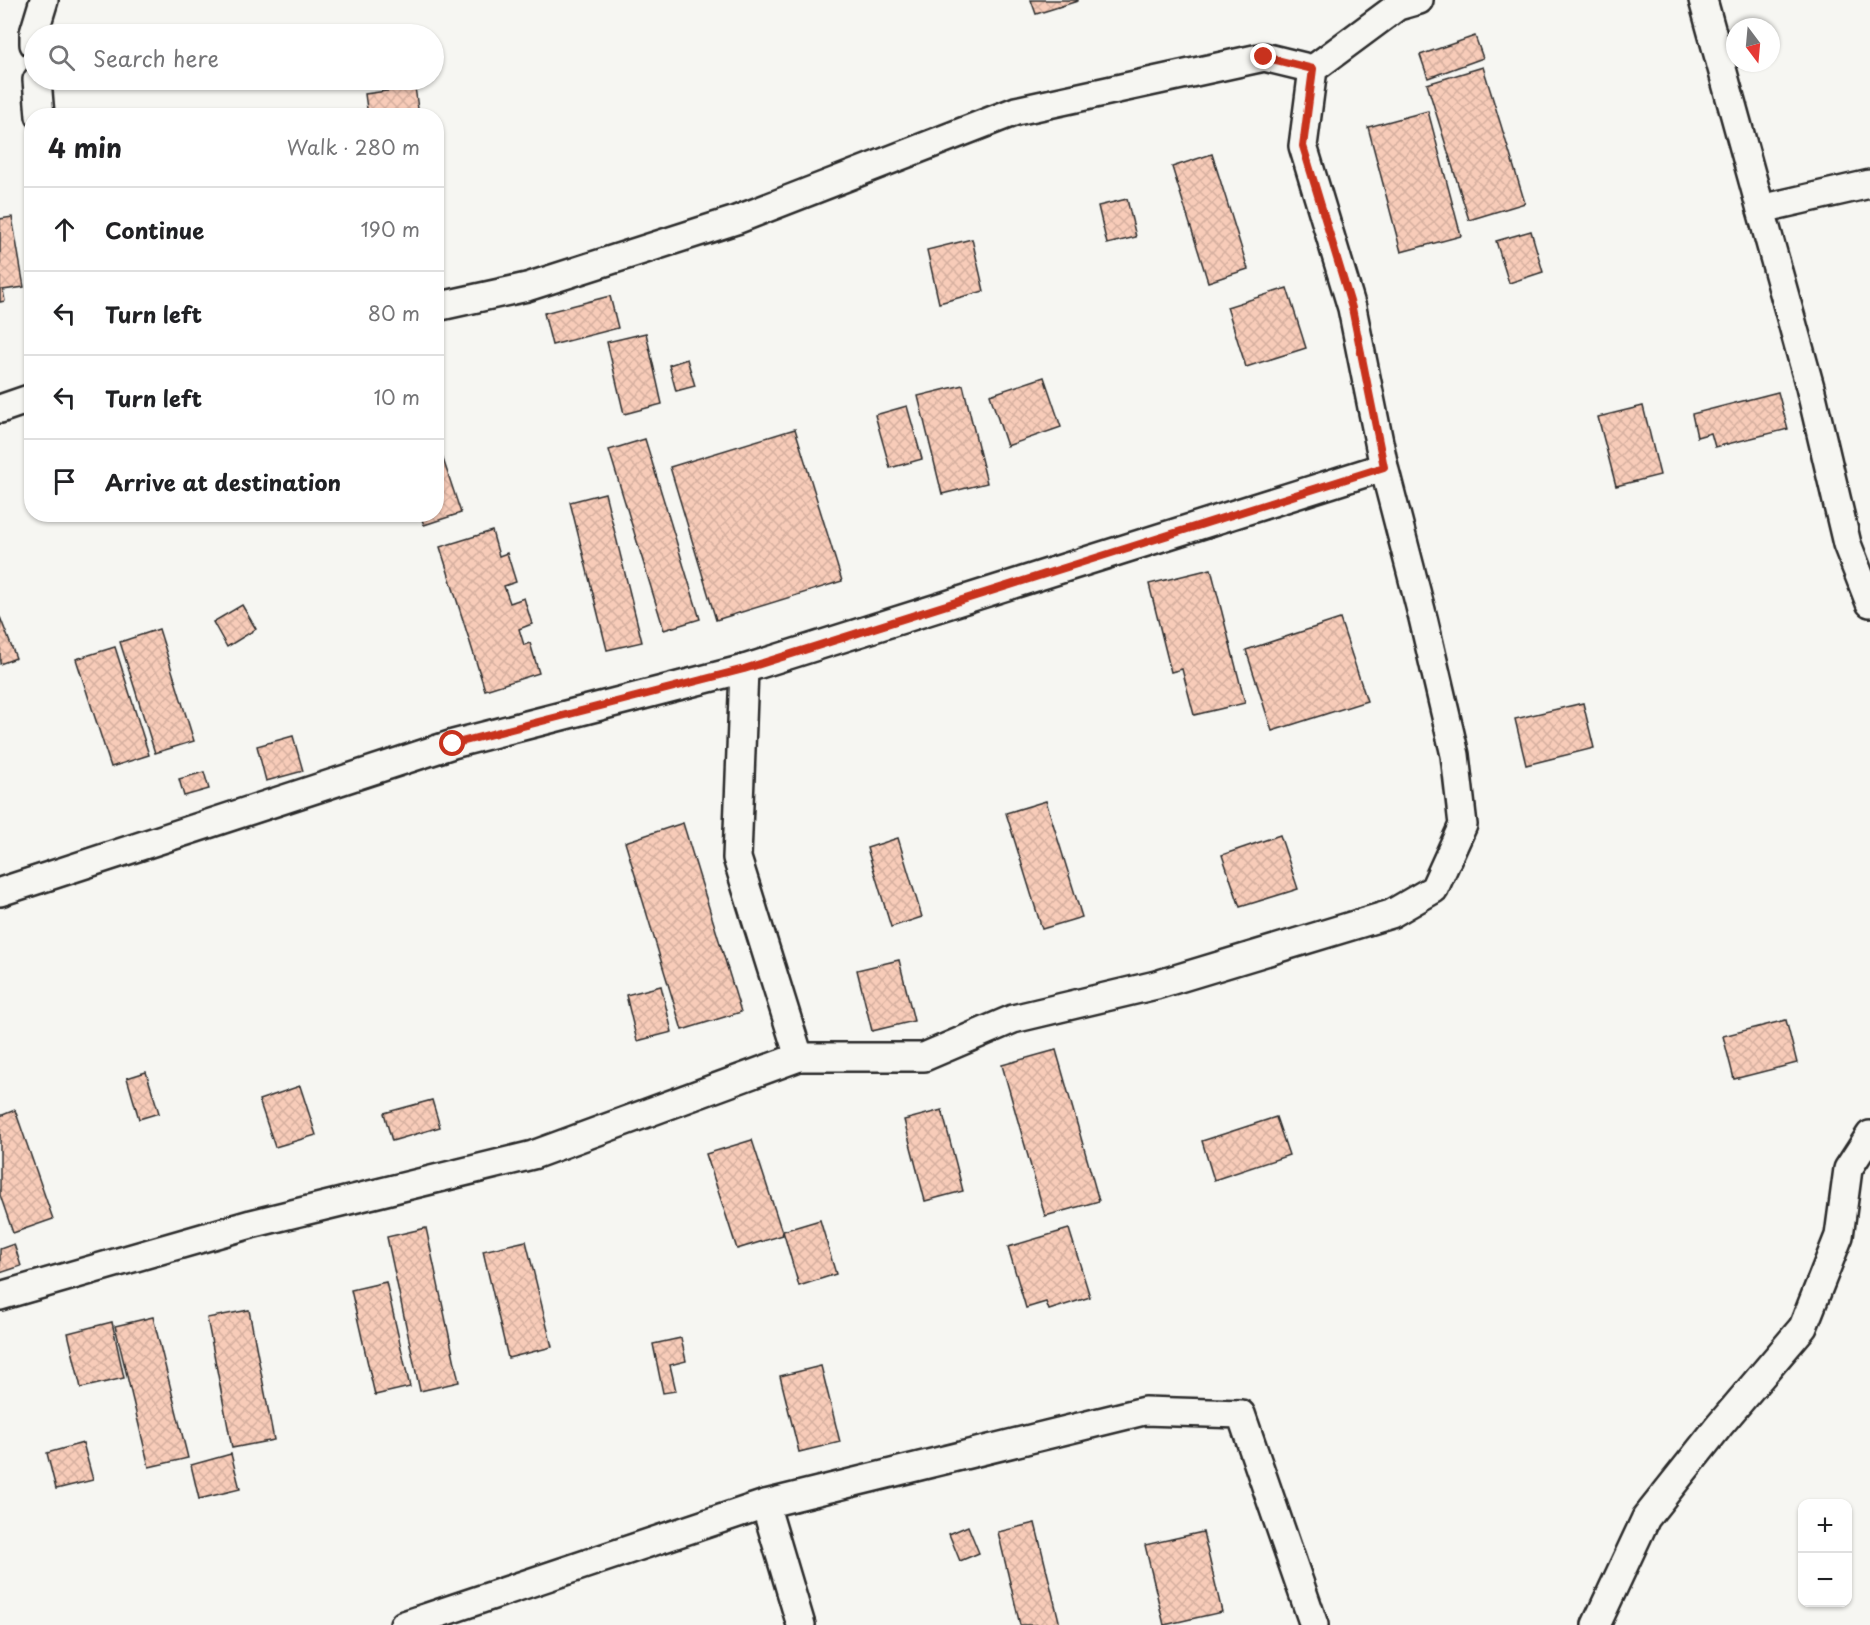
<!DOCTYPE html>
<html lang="en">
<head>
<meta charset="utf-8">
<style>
  :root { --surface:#fff; --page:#f6f6f6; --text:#202124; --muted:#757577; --line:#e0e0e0 }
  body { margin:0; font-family:"Playpen Sans",sans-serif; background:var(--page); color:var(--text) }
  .controls { position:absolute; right:18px; bottom:18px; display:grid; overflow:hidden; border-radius:12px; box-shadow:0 2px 4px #0004 }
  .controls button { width:54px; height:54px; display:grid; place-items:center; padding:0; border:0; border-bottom:2px solid var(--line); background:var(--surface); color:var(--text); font:30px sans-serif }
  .compass { position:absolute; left:1726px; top:18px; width:54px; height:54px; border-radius:50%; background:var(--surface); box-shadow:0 2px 4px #0004; rotate:164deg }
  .stop { position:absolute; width:18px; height:18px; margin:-14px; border:4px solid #c8321e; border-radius:50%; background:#fff }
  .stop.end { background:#c8321e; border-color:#fff; box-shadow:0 2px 6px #0008 }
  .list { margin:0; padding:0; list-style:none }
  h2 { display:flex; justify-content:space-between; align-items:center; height:78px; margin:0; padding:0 24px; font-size:26px }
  h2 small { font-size:20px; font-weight:400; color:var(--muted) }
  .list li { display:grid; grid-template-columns:39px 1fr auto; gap:18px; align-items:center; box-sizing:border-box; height:84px; padding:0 24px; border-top:2px solid var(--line) }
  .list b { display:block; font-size:22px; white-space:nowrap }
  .list em { font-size:20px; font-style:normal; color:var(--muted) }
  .icon { flex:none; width:33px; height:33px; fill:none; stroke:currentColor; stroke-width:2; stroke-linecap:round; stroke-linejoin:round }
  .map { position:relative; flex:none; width:1870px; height:1625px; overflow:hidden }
  .search { position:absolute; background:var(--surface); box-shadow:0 2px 4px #0004; left:24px; top:24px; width:420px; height:66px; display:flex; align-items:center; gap:15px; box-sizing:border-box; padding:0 21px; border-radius:33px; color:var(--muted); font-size:22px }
  .panel { position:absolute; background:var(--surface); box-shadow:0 2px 4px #0004; left:24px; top:108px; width:420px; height:414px; border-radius:24px }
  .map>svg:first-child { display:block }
  .building { fill:url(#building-cross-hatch); stroke:#2b2b2b; stroke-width:1.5 }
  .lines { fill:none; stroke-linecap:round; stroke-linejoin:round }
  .minor-casing { stroke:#2b2b2b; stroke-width:32 }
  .minor { stroke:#f6f6f2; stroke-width:27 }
  .route { stroke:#c8321e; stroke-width:8 }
</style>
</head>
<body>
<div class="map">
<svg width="1870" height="1625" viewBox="0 0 1870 1625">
  <defs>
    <pattern id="building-cross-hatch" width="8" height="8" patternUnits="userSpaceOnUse" patternTransform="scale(1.5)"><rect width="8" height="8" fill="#f8ccb9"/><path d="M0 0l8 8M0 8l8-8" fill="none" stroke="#d5af9f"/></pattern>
  </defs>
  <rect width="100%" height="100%" fill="#f6f6f2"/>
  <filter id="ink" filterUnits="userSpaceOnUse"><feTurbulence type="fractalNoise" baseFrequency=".0167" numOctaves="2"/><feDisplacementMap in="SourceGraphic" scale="12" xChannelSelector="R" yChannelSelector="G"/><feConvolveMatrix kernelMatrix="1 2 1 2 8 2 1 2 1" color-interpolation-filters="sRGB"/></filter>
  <g filter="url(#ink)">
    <g class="building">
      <path d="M 1031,0 L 1078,0 L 1078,1 L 1036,14 Z"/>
      <path d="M 1475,36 L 1483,58 L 1428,78 L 1420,55 Z"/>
      <path d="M 1483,67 L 1525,203 L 1469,220 L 1427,84 Z"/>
      <path d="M 415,87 L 419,116 L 368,116 L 365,94 Z"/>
      <path d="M 1428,111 L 1461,236 L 1401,252 L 1368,127 Z"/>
      <path d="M 1212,154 L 1248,269 L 1208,282 L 1172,167 Z"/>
      <path d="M 1127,199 L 1136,237 L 1107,244 L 1098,206 Z"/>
      <path d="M 12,217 L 24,287 L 3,290 L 5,301 L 0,302 L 0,219 Z"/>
      <path d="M 1531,231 L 1543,272 L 1509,283 L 1496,241 Z"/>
      <path d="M 972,239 L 984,291 L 939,303 L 927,250 Z"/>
      <path d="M 1287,288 L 1306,348 L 1246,367 L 1227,307 Z"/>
      <path d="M 610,296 L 618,328 L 552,345 L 544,313 Z"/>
      <path d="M 646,333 L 662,404 L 624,414 L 607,342 Z"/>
      <path d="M 687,359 L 695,386 L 676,391 L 669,365 Z"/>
      <path d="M 1044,377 L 1061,427 L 1007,446 L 990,395 Z"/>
      <path d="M 963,385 L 987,483 L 942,494 L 918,396 Z"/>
      <path d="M 1778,392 L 1788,429 L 1715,447 L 1711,433 L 1697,437 L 1692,414 Z"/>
      <path d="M 907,406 L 922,459 L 890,468 L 875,415 Z"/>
      <path d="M 1643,406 L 1660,475 L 1616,486 L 1598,417 Z"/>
      <path d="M 795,429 L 842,581 L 716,620 L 670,467 Z"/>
      <path d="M 436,438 L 461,513 L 424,525 L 420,514 L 436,514 Z"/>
      <path d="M 645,439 L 700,619 L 664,630 L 609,450 Z"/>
      <path d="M 605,493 L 642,642 L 607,650 L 570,502 Z"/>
      <path d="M 492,531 L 499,556 L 507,553 L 516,582 L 504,586 L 510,603 L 524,598 L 532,624 L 519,629 L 524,645 L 530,643 L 539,673 L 485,690 L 440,547 Z"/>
      <path d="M 1211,569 L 1245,703 L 1194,715 L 1182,669 L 1171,672 L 1149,584 Z"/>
      <path d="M 242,605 L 256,629 L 227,647 L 213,622 Z"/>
      <path d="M 0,617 L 16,658 L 0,664 Z"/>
      <path d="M 1340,619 L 1367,701 L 1272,731 L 1246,650 Z"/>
      <path d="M 159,629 L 194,741 L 155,753 L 120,642 Z"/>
      <path d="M 115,647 L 149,755 L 111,767 L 76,659 Z"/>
      <path d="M 1583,703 L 1594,748 L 1526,765 L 1515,719 Z"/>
      <path d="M 293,736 L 303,771 L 266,781 L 257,746 Z"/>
      <path d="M 204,772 L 209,789 L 184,796 L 179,779 Z"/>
      <path d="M 1046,801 L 1082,917 L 1042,929 L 1006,813 Z"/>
      <path d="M 683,823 L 741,1012 L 682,1030 L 625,842 Z"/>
      <path d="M 1280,835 L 1298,889 L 1240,907 L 1222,855 Z"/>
      <path d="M 898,838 L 922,917 L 891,927 L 867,848 Z"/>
      <path d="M 899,960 L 914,1021 L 872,1031 L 857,970 Z"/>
      <path d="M 661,986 L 672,1032 L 637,1041 L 626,995 Z"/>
      <path d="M 1786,1020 L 1797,1063 L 1734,1079 L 1723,1036 Z"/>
      <path d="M 1056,1050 L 1099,1201 L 1045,1216 L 1002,1065 Z"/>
      <path d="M 146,1072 L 159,1113 L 139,1119 L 127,1078 Z"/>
      <path d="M 300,1086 L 316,1135 L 275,1147 L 259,1100 Z"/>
      <path d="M 432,1100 L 440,1127 L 392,1141 L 384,1113 Z"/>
      <path d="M 15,1110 L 53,1219 L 13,1233 L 0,1195 L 0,1116 Z"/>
      <path d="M 942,1110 L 963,1191 L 925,1201 L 904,1120 Z"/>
      <path d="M 1276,1117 L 1289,1155 L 1214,1180 L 1202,1141 Z"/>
      <path d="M 752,1140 L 783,1235 L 737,1249 L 706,1154 Z"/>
      <path d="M 820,1220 L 836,1274 L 799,1286 L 783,1231 Z"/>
      <path d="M 426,1228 L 459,1382 L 420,1391 L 387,1237 Z"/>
      <path d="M 1069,1229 L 1090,1297 L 1049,1310 L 1046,1302 L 1026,1308 L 1008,1247 Z"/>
      <path d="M 526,1241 L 552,1347 L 508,1358 L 483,1251 Z"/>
      <path d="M 14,1244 L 21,1266 L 0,1273 L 0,1249 Z"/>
      <path d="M 386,1282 L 410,1387 L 375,1395 L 351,1290 Z"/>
      <path d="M 249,1310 L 274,1440 L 232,1448 L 207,1318 Z"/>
      <path d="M 153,1317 L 188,1458 L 149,1467 L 115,1326 Z"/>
      <path d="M 112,1322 L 124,1378 L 81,1388 L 68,1333 Z"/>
      <path d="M 681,1338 L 686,1361 L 670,1365 L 676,1391 L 663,1393 L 653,1344 Z"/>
      <path d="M 821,1366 L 840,1442 L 799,1452 L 780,1376 Z"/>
      <path d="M 83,1443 L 93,1480 L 56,1489 L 47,1453 Z"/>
      <path d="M 231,1454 L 240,1489 L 199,1499 L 191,1465 Z"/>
      <path d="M 1035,1523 L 1060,1625 L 1020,1625 L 998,1532 Z"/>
      <path d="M 968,1526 L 979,1553 L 960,1561 L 949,1534 Z"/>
      <path d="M 1203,1532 L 1222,1612 L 1164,1625 L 1145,1545 Z"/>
    </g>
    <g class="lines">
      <defs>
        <g id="minor">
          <path d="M 1703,0 L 1810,387 L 1847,544 L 1870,603"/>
          <path d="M 34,44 L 34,33 L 44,0"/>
          <path d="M 37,80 L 40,116"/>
          <path d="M 1761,209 L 1870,184"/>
          <path d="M 436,307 L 527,287 L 736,220 L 1016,111 L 1264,57 L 1313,69"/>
          <path d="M 0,409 L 32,398"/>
          <path d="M 744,669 L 737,858 L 799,1057"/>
          <path d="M 0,892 L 453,744 L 744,669 L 1384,467"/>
          <path d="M 0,1296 L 251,1224 L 533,1155 L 799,1057 L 924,1057 L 1013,1019 L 1156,985 L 1391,914 L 1434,889 L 1463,825 L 1455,755 L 1423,618 L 1384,467 L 1352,308 L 1303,146 L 1313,69 L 1398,6 L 1419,0"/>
          <path d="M 765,1504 L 801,1625"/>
          <path d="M 404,1625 L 765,1504 L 1144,1411 L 1241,1414 L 1314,1625"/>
          <path d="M 1596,1625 L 1646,1518 L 1719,1426 L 1803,1327 L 1839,1236 L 1848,1169 L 1870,1135"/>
        </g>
      </defs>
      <use href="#minor" class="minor-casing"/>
      <use href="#minor" class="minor"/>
    </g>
  </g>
  <g class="lines" filter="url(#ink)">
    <path class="route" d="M 453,744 L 744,669 L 1384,467 L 1352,308 L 1303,146 L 1313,69 L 1264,57"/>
  </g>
</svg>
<div class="controls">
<button>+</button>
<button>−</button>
</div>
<svg class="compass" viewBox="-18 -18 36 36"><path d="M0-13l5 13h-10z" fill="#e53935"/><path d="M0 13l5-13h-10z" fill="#757577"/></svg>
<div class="stop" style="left:453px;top:744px"></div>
<div class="stop end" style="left:1264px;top:57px"></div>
<div class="search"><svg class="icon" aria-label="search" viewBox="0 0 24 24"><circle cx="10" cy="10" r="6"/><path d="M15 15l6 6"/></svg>Search here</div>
<section class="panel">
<h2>4 min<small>Walk · 280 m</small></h2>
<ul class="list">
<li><svg class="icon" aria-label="ahead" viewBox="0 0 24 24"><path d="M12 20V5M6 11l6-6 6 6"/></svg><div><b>Continue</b></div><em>190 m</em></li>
<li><svg class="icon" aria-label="left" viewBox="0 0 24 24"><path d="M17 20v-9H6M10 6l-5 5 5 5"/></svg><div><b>Turn left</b></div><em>80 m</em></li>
<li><svg class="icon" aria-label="left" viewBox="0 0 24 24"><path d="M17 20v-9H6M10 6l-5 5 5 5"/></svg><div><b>Turn left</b></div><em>10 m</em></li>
<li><svg class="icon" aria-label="arrive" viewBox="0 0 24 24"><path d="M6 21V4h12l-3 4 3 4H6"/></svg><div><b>Arrive at destination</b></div></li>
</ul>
</section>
</div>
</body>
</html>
